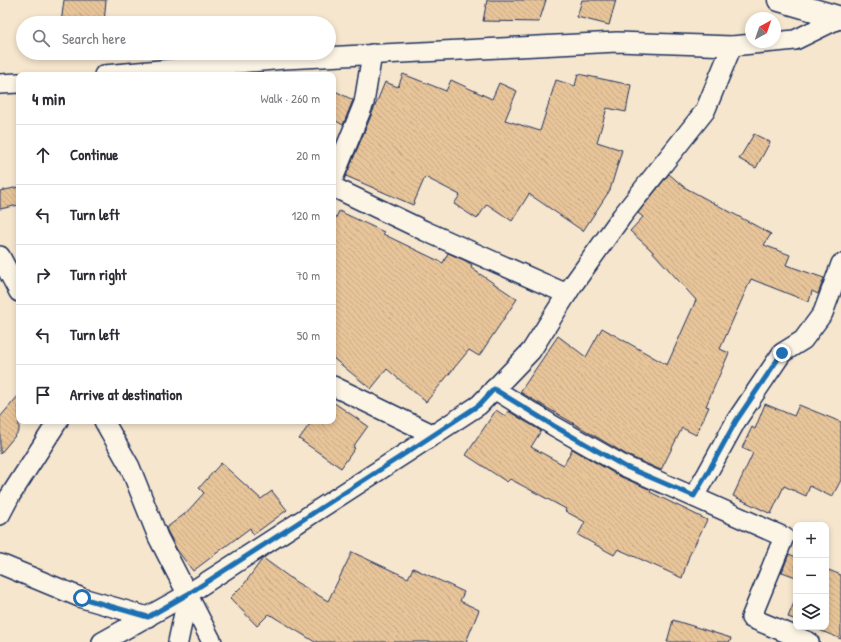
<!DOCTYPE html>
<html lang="en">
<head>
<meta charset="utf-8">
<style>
  :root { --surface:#fff; --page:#f2f2f3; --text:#2b2b33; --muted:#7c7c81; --line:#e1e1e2 }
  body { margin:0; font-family:"Patrick Hand",sans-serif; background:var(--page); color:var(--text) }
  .controls { position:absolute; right:12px; bottom:12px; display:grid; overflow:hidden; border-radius:8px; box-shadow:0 2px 6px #0003 }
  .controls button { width:36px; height:36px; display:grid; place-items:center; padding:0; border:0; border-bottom:1px solid var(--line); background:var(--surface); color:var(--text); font:20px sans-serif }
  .compass { position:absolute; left:745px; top:12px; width:36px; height:36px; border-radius:50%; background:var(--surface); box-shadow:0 2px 6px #0003; rotate:40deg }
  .stop { position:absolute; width:12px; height:12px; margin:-9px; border:3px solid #1f6fb2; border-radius:50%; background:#fff }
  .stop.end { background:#1f6fb2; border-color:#fff; box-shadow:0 1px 4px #0008 }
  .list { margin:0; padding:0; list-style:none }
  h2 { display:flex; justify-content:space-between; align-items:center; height:52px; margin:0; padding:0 16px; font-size:17px }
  h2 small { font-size:13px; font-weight:400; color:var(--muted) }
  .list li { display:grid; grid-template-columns:26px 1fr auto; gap:12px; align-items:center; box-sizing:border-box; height:60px; padding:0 16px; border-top:1px solid var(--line) }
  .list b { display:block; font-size:15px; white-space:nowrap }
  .list em { font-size:13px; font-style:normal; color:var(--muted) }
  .icon { flex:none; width:22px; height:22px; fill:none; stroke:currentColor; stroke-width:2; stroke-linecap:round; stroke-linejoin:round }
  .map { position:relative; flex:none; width:841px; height:642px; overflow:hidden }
  .search { position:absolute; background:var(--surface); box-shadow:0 2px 6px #0003; left:16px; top:16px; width:320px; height:44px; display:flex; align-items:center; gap:10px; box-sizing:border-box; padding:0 14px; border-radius:22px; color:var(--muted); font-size:15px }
  .panel { position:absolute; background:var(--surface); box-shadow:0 2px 6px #0003; left:16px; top:72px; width:320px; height:352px; border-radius:8px }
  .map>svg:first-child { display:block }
  .building { fill:url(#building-back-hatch); stroke:#1b2f5e }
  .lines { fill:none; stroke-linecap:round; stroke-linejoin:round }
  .street-casing { stroke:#1b2f5e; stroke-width:22 }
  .secondary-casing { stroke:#1b2f5e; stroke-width:25 }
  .street { stroke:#fcf5e5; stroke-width:19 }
  .secondary { stroke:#fcf5e5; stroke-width:22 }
  .route { stroke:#1f6fb2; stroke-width:5 }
</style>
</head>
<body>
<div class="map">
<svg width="841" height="642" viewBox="0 0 841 642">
  <defs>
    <pattern id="building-back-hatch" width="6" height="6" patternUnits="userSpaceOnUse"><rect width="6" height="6" fill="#e8c499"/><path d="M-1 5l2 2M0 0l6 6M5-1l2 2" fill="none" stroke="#c6a986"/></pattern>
  </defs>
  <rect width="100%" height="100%" fill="#f6e6ce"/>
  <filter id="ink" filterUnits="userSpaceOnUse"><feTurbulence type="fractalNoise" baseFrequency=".025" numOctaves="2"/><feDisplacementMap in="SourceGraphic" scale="8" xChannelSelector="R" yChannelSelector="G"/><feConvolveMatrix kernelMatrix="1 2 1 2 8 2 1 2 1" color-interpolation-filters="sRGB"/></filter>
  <g filter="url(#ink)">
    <g class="building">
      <path d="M 64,0 L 106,0 L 104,23 L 61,23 Z"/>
      <path d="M 487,0 L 546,0 L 539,22 L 483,21 Z"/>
      <path d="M 582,0 L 616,0 L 609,25 L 577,17 Z"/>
      <path d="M 403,74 L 446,91 L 451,80 L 492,99 L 499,83 L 517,91 L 505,120 L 540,131 L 556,80 L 575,86 L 578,74 L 631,85 L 626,112 L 607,108 L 597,142 L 622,150 L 610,190 L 583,231 L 529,194 L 512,221 L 487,204 L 477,219 L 454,204 L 460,195 L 425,177 L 413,205 L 346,176 L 385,82 L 398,87 Z"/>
      <path d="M 333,90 L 353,100 L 343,125 L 333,119 Z"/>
      <path d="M 754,134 L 770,142 L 756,168 L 739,159 Z"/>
      <path d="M 669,174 L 684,187 L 771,234 L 764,245 L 790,255 L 786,265 L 824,278 L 818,294 L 812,291 L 809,302 L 751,279 L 720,349 L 729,353 L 706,406 L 709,407 L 696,435 L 682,428 L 661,470 L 629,456 L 520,392 L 558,336 L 586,357 L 602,328 L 667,365 L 696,300 L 650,249 L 630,231 L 643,217 L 638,213 Z"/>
      <path d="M 19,187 L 19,205 L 0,209 L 0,191 Z"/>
      <path d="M 339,211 L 384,232 L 383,234 L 443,263 L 448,253 L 466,261 L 472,265 L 471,268 L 517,299 L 479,356 L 469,350 L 426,402 L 387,369 L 371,389 L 333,358 L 333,224 Z"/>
      <path d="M 19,395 L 19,431 L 0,454 L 0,417 Z"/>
      <path d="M 333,402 L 368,426 L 353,447 L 355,448 L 341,468 L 299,439 L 312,421 L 333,421 Z"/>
      <path d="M 765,404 L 794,416 L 799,405 L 841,422 L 841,480 L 832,497 L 810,486 L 806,496 L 784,486 L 771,514 L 733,496 L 753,453 L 742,448 L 752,427 L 755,429 Z"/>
      <path d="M 496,410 L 505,416 L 508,411 L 541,431 L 531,447 L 564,465 L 572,449 L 619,476 L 651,490 L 650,492 L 707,520 L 689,556 L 682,578 L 618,549 L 614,555 L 578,535 L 585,522 L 565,511 L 566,509 L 510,479 L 507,482 L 466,455 Z"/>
      <path d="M 221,463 L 261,499 L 272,491 L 287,510 L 253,535 L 250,528 L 193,571 L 177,550 L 166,528 L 186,513 L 204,493 L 199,488 Z"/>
      <path d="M 352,552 L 408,578 L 413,568 L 464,592 L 460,601 L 479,610 L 466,642 L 315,642 L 269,614 L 257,626 L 230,598 L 245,583 L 263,558 L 296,582 L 328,601 Z"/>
      <path d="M 789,554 L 796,557 L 796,577 L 782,572 Z"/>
      <path d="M 826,569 L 841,575 L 841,639 L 812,627 L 826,627 Z"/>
      <path d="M 796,598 L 796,620 L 788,617 Z"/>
      <path d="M 673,620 L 731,638 L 730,642 L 667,642 Z"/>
    </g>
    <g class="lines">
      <defs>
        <g id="street">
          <path d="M 775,42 L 795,40 L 840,18"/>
          <path d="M 104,75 L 284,59 L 617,42 L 732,46 L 774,42"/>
          <path d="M 0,84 L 19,83"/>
          <path d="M 333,179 L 364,103 L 372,54"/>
          <path d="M 333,187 L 425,231 L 567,294"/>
          <path d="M 0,256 L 19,292"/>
          <path d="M 333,386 L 434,435"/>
          <path d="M 494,389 L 554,426 L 624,466 L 784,537 L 751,618 L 809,642"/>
          <path d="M 104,421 L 130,467 L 158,537 L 212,642"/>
          <path d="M 694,496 L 707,474 L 736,421 L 782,353 L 803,340 L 823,313 L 841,264"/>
          <path d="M 0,515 L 10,496 L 58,421"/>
          <path d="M 0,564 L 82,598 L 148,617"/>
          <path d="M 102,642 L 188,594 L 409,451 L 479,405 L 531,351 L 572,286 L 622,216 L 705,111 L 732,46"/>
          <path d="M 178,642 L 188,594"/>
        </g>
        <path id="secondary" d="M 779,0 L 841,18"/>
      </defs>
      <use href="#street" class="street-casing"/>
      <use href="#secondary" class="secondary-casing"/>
      <use href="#street" class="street"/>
      <use href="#secondary" class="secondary"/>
    </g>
  </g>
  <g class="lines" filter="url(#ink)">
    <path class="route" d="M 82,598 L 148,617 L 188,594 L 409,451 L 479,405 L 494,389 L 554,426 L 624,466 L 694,496 L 707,474 L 736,421 L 782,353"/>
  </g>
</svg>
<div class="controls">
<button>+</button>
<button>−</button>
<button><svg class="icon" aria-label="layers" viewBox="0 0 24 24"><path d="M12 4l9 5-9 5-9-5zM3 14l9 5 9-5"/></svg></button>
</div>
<svg class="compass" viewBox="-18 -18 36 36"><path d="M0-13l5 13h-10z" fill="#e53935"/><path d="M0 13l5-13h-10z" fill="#7c7c81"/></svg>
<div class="stop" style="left:82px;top:598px"></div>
<div class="stop end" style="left:782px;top:353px"></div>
<div class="search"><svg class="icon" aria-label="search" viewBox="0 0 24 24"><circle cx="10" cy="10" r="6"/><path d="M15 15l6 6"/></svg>Search here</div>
<section class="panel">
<h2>4 min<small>Walk · 260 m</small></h2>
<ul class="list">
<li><svg class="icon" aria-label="ahead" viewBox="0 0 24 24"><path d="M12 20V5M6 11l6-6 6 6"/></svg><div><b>Continue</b></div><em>20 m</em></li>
<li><svg class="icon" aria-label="left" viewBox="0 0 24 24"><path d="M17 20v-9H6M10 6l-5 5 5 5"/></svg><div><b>Turn left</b></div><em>120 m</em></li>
<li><svg class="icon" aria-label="right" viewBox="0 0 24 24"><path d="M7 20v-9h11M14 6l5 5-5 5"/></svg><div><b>Turn right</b></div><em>70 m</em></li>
<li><svg class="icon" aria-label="left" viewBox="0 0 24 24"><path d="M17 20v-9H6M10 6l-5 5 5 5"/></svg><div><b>Turn left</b></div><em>50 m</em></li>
<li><svg class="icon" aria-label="arrive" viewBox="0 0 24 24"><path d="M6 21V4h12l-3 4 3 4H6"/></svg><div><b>Arrive at destination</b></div></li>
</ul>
</section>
</div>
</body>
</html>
